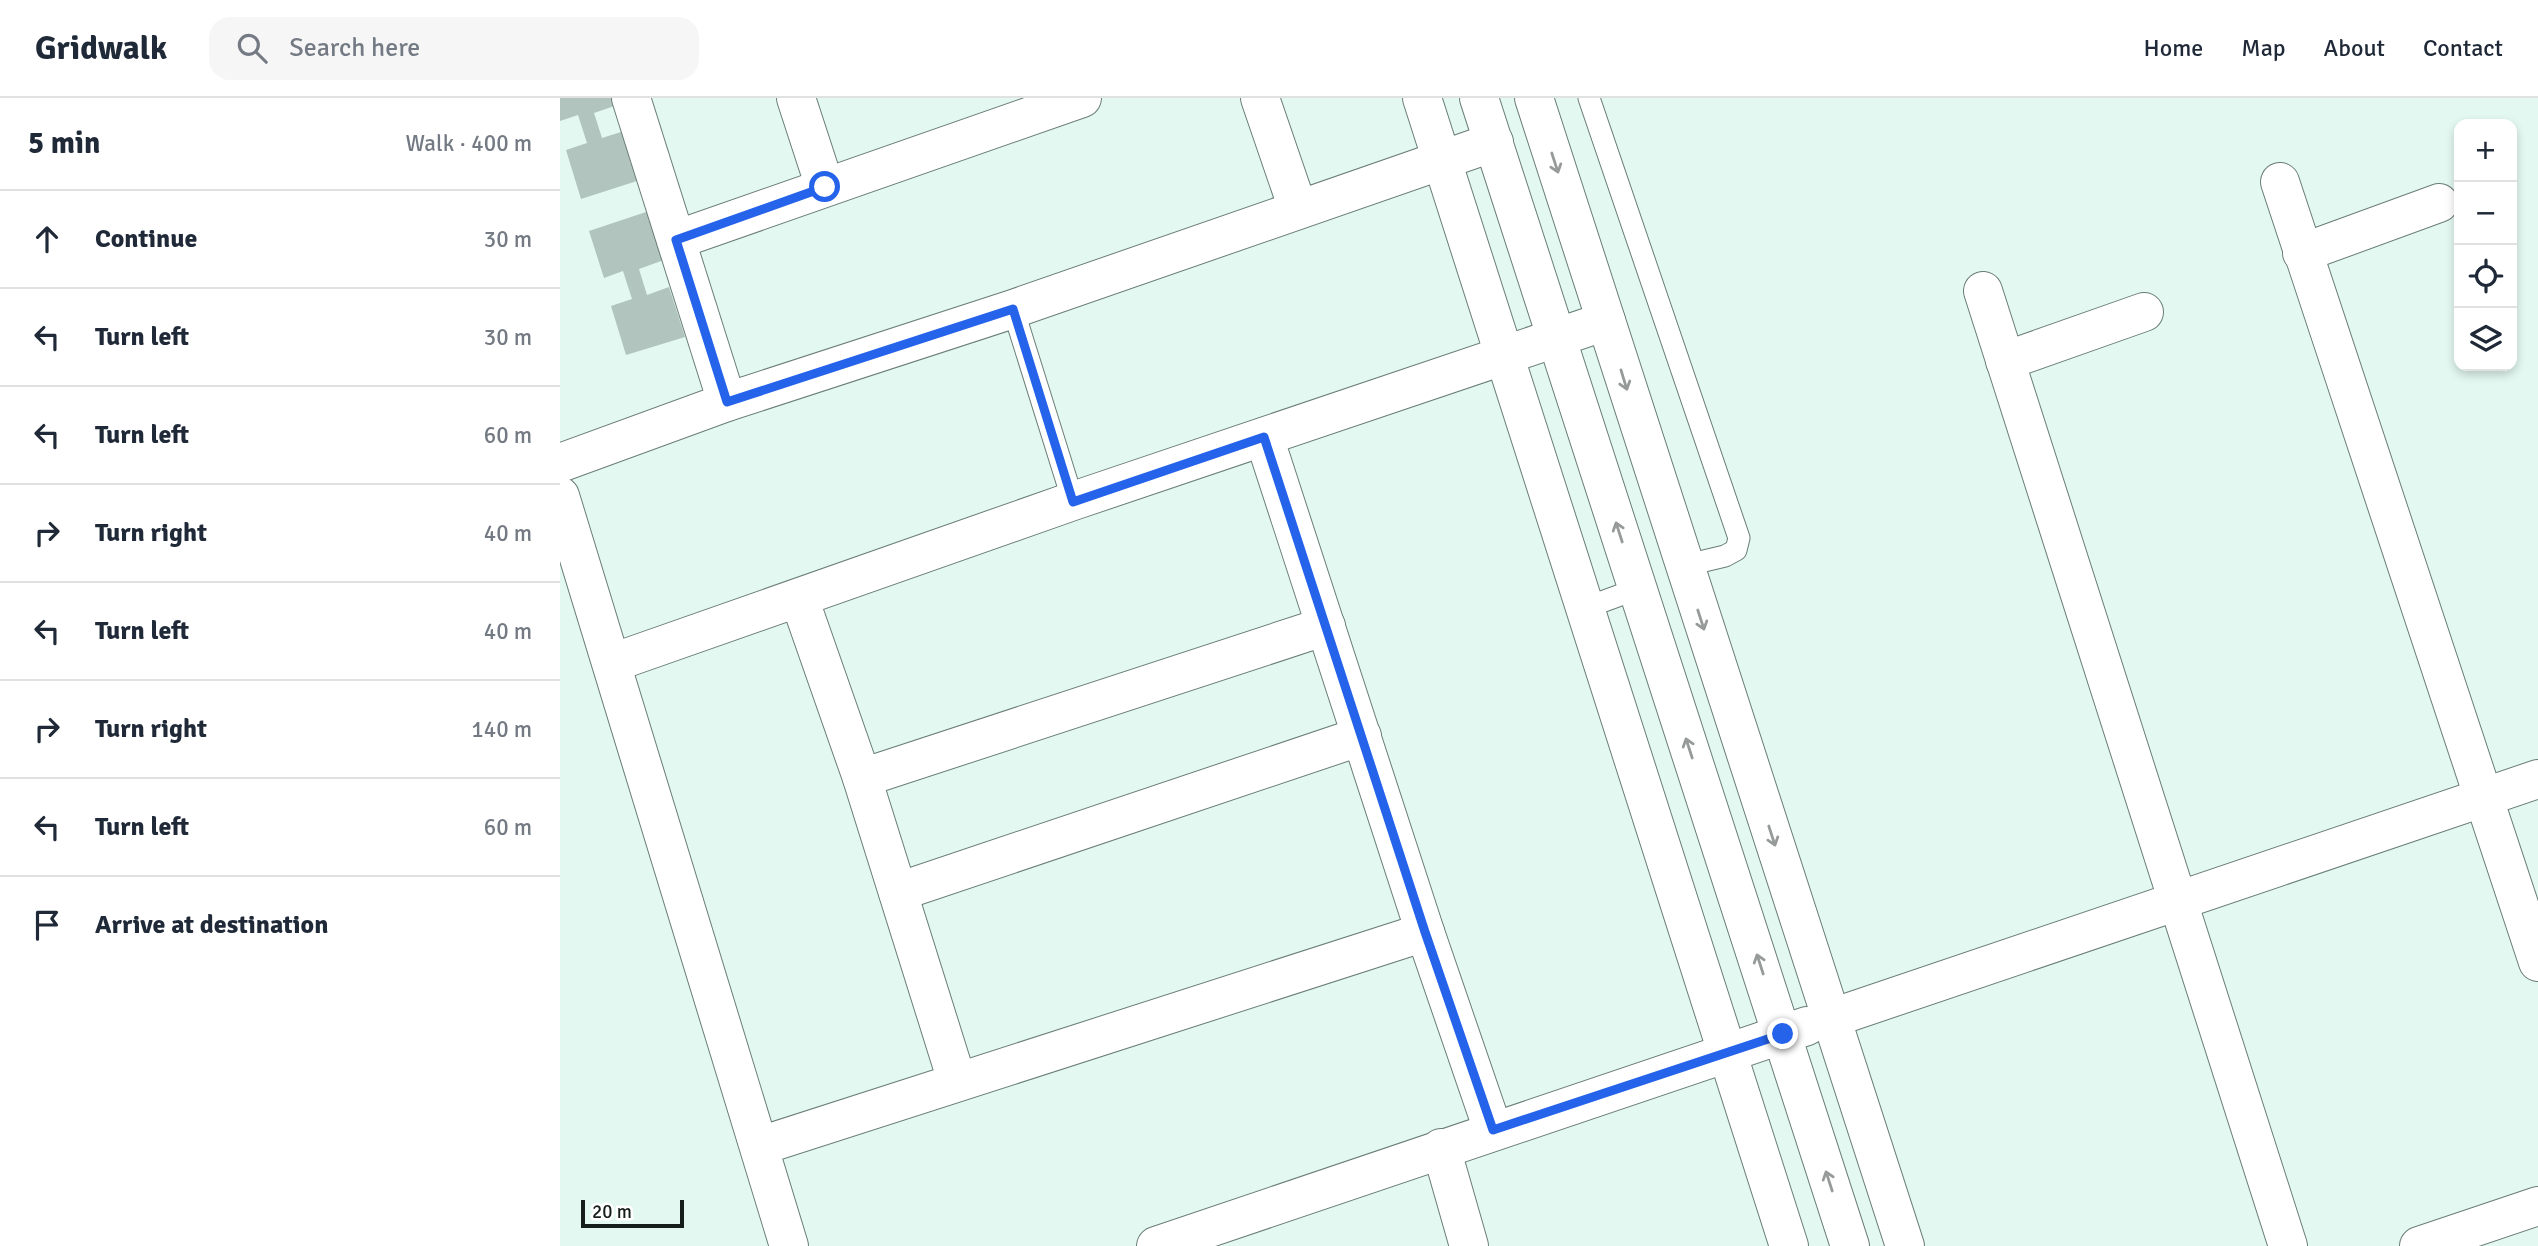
<!DOCTYPE html>
<html lang="en">
<head>
<meta charset="utf-8">
<style>
  :root { --surface:#fff; --page:#f6f6f7; --text:#1f2937; --muted:#747a83; --line:#e0e1e3 }
  body { margin:0; font-family:Signika,sans-serif; background:var(--page); color:var(--text) }
  .controls { position:absolute; right:21px; top:21px; display:grid; overflow:hidden; border-radius:14px; box-shadow:0 4px 10px #0003 }
  .controls button { width:63px; height:63px; display:grid; place-items:center; padding:0; border:0; border-bottom:2px solid var(--line); background:var(--surface); color:var(--text); font:35px sans-serif }
  .scale { position:absolute; left:21px; bottom:18px; width:103px; box-sizing:border-box; padding-left:7px; border:4px solid #161e1c; border-top:0; font-size:19px; line-height:24px; white-space:nowrap; color:#161e1c; -webkit-text-stroke:5px #fff; paint-order:stroke }
  .stop { position:absolute; width:21px; height:21px; margin:-16px; border:5px solid #2563eb; border-radius:50%; background:#fff }
  .stop.end { background:#2563eb; border-color:#fff; box-shadow:0 2px 7px #0008 }
  .list { margin:0; padding:0; list-style:none }
  h2 { display:flex; justify-content:space-between; align-items:center; height:91px; margin:0; padding:0 28px; font-size:30px }
  h2 small { font-size:23px; font-weight:400; color:var(--muted) }
  .list li { display:grid; grid-template-columns:46px 1fr auto; gap:21px; align-items:center; box-sizing:border-box; height:98px; padding:0 28px; border-top:2px solid var(--line) }
  .list b { display:block; font-size:26px; white-space:nowrap }
  .list em { font-size:23px; font-style:normal; color:var(--muted) }
  .icon { flex:none; width:38px; height:38px; fill:none; stroke:currentColor; stroke-width:2; stroke-linecap:round; stroke-linejoin:round }
  .map { position:relative; flex:none; width:1978px; height:1148px; overflow:hidden }
  header { display:flex; align-items:center; gap:42px; box-sizing:border-box; height:98px; padding:0 35px; background:var(--surface); border-bottom:2px solid var(--line) }
  header strong { font-size:33px }
  nav { display:flex; gap:38px; margin-inline-start:auto; font-size:24px }
  .search { width:490px; height:63px; background:var(--page); display:flex; align-items:center; gap:18px; box-sizing:border-box; padding:0 24px; border-radius:21px; color:var(--muted); font-size:26px }
  main { display:flex }
  aside { flex:1; background:var(--surface) }
  .map>svg:first-child { display:block }
  .building { fill:#b1c4be }
  .lines { fill:none; stroke-linecap:round; stroke-linejoin:round }
  .service-casing { stroke:#6a7d77; stroke-width:23 }
  .minor-casing { stroke:#6a7d77; stroke-width:40 }
  .tertiary-casing { stroke:#6a7d77; stroke-width:40 }
  .service { stroke:#fff; stroke-width:21 }
  .minor { stroke:#fff; stroke-width:38 }
  .tertiary { stroke:#fff; stroke-width:38 }
  .oneway { stroke:#969a99 }
  .route { stroke:#2563eb; stroke-width:9 }
</style>
</head>
<body>
<header>
<strong>Gridwalk</strong>
<div class="search"><svg class="icon" aria-label="search" viewBox="0 0 24 24"><circle cx="10" cy="10" r="6"/><path d="M15 15l6 6"/></svg>Search here</div>
<nav><a>Home</a><a>Map</a><a>About</a><a>Contact</a></nav>
</header>
<main>
<aside>
<h2>5 min<small>Walk · 400 m</small></h2>
<ul class="list">
<li><svg class="icon" aria-label="ahead" viewBox="0 0 24 24"><path d="M12 20V5M6 11l6-6 6 6"/></svg><div><b>Continue</b></div><em>30 m</em></li>
<li><svg class="icon" aria-label="left" viewBox="0 0 24 24"><path d="M17 20v-9H6M10 6l-5 5 5 5"/></svg><div><b>Turn left</b></div><em>30 m</em></li>
<li><svg class="icon" aria-label="left" viewBox="0 0 24 24"><path d="M17 20v-9H6M10 6l-5 5 5 5"/></svg><div><b>Turn left</b></div><em>60 m</em></li>
<li><svg class="icon" aria-label="right" viewBox="0 0 24 24"><path d="M7 20v-9h11M14 6l5 5-5 5"/></svg><div><b>Turn right</b></div><em>40 m</em></li>
<li><svg class="icon" aria-label="left" viewBox="0 0 24 24"><path d="M17 20v-9H6M10 6l-5 5 5 5"/></svg><div><b>Turn left</b></div><em>40 m</em></li>
<li><svg class="icon" aria-label="right" viewBox="0 0 24 24"><path d="M7 20v-9h11M14 6l5 5-5 5"/></svg><div><b>Turn right</b></div><em>140 m</em></li>
<li><svg class="icon" aria-label="left" viewBox="0 0 24 24"><path d="M17 20v-9H6M10 6l-5 5 5 5"/></svg><div><b>Turn left</b></div><em>60 m</em></li>
<li><svg class="icon" aria-label="arrive" viewBox="0 0 24 24"><path d="M6 21V4h12l-3 4 3 4H6"/></svg><div><b>Arrive at destination</b></div></li>
</ul>
</aside>
<div class="map">
<svg width="1978" height="1148" viewBox="0 0 1978 1148">
  <rect width="100%" height="100%" fill="#e3f8f1"/>
  <g class="building">
    <path d="M 0,0 L 58,0 L 60,6 L 34,15 L 42,40 L 64,33 L 80,82 L 21,101 L 6,52 L 27,45 L 18,17 L 0,23 Z"/>
    <path d="M 89,113 L 104,162 L 79,171 L 87,197 L 109,189 L 125,239 L 66,257 L 51,208 L 72,201 L 63,173 L 44,180 L 29,133 Z"/>
  </g>
  <g class="lines">
    <defs>
      <g id="service">
        <path d="M 1029,0 L 1179,440 L 1176,452 L 1165,458 L 1123,468"/>
        <path d="M 453,211 L 513,403"/>
        <path d="M 1025,510 L 1077,491"/>
      </g>
      <g id="minor">
        <path d="M 71,0 L 167,304"/>
        <path d="M 236,0 L 265,89"/>
        <path d="M 700,0 L 738,111"/>
        <path d="M 862,0 L 1229,1148"/>
        <path d="M 1720,84 L 1978,864"/>
        <path d="M 116,142 L 522,0"/>
        <path d="M 1742,155 L 1879,105"/>
        <path d="M 1423,193 L 1728,1148"/>
        <path d="M 1445,263 L 1584,214"/>
        <path d="M 704,339 L 865,834 L 933,1032"/>
        <path d="M 0,365 L 167,304 L 453,211 L 934,44"/>
        <path d="M 0,398 L 229,1148"/>
        <path d="M 239,500 L 302,680 L 397,983"/>
        <path d="M 52,565 L 513,403 L 1046,223"/>
        <path d="M 302,680 L 766,528"/>
        <path d="M 338,794 L 802,638"/>
        <path d="M 1272,920 L 1978,681"/>
        <path d="M 200,1048 L 865,834"/>
        <path d="M 881,1050 L 909,1148"/>
        <path d="M 1859,1148 L 1978,1108"/>
      </g>
      <g id="tertiary">
        <path d="M 919,0 L 1290,1148"/>
        <path d="M 974,0 L 1345,1148"/>
        <path d="M 596,1148 L 1247,928"/>
      </g>
    </defs>
    <use href="#service" class="service-casing"/>
    <use href="#minor" class="minor-casing"/>
    <use href="#tertiary" class="tertiary-casing"/>
    <use href="#service" class="service"/>
    <use href="#minor" class="minor"/>
    <use href="#tertiary" class="tertiary"/>
  </g>
  <defs><path id="oneway-shaft" d="M-6 0H5M1.5-3L5.5 0L1.5 3" fill="none" stroke-width="1.6" stroke-linecap="round" stroke-linejoin="round" transform="scale(1.75)"/></defs>
  <g class="oneway">
    <use href="#oneway-shaft" transform="translate(995 65) rotate(72)"/>
    <use href="#oneway-shaft" transform="translate(1064 282) rotate(73)"/>
    <use href="#oneway-shaft" transform="translate(1059 434) rotate(-108)"/>
    <use href="#oneway-shaft" transform="translate(1141 522) rotate(72)"/>
    <use href="#oneway-shaft" transform="translate(1129 650) rotate(-108)"/>
    <use href="#oneway-shaft" transform="translate(1212 738) rotate(72)"/>
    <use href="#oneway-shaft" transform="translate(1200 866) rotate(-108)"/>
    <use href="#oneway-shaft" transform="translate(1269 1083) rotate(-108)"/>
  </g>
  <g class="lines">
    <path class="route" d="M 265,89 L 116,142 L 167,304 L 453,211 L 513,404 L 704,339 L 865,834 L 933,1032 L 1223,936"/>
  </g>
</svg>
<div class="controls">
<button>+</button>
<button>−</button>
<button><svg class="icon" aria-label="locate" viewBox="0 0 24 24"><circle cx="12" cy="12" r="6"/><path d="M12 2v4M12 18v4M2 12h4M18 12h4"/></svg></button>
<button><svg class="icon" aria-label="layers" viewBox="0 0 24 24"><path d="M12 4l9 5-9 5-9-5zM3 14l9 5 9-5"/></svg></button>
</div>
<div class="scale">20 m</div>
<div class="stop" style="left:265px;top:89px"></div>
<div class="stop end" style="left:1223px;top:936px"></div>
</div>
</main>
</body>
</html>
